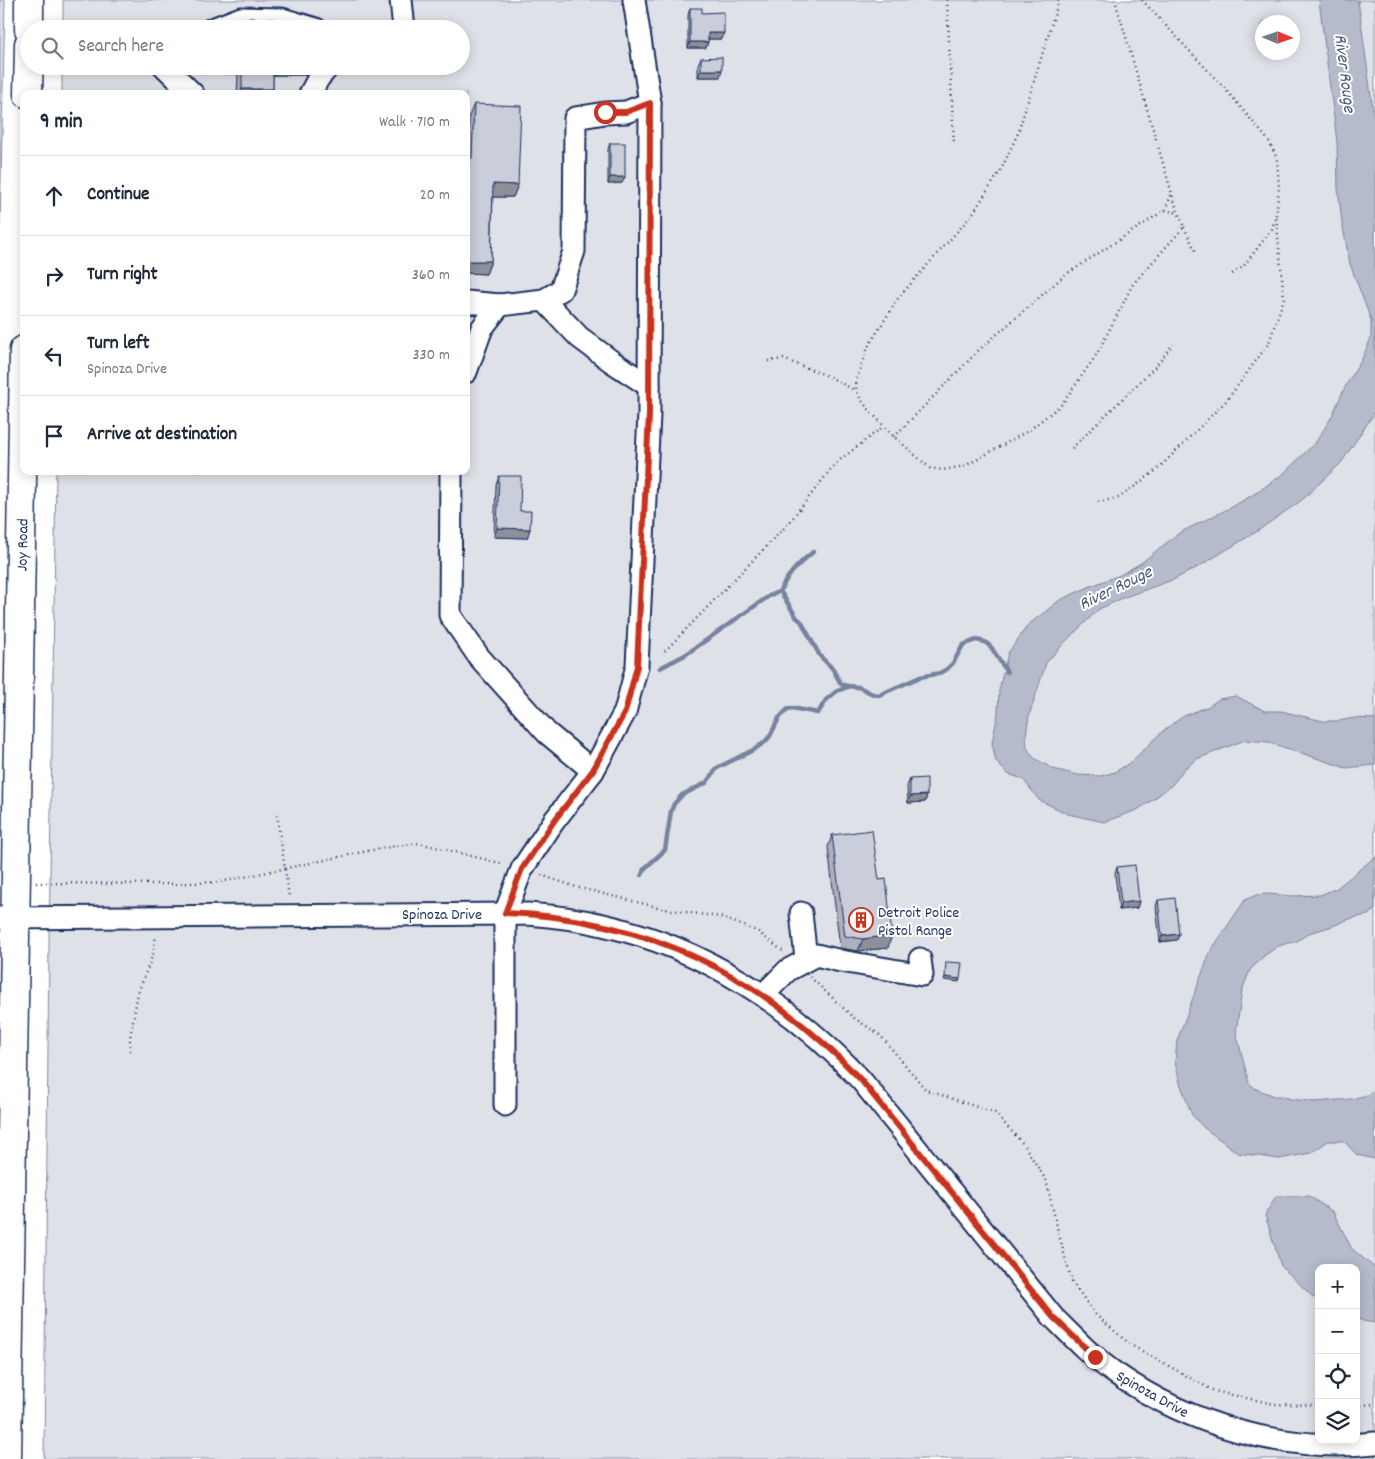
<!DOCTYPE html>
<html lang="en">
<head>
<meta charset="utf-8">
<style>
  :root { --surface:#fff; --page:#f6f6f7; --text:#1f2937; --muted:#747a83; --line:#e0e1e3 }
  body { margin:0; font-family:Dekko,sans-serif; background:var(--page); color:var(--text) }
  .controls { position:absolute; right:15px; bottom:15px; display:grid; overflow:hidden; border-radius:10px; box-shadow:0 2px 12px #0003 }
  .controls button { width:45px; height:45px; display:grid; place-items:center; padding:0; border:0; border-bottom:1px solid var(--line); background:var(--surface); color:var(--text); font:25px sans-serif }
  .compass { position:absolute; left:1255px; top:15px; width:45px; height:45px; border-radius:50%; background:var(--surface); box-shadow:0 2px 12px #0003; rotate:92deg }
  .stop { position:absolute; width:15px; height:15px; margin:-11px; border:4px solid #c8321e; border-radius:50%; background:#fff }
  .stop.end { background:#c8321e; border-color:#fff; box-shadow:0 1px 5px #0008 }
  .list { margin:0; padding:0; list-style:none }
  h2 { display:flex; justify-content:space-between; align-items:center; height:65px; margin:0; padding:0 20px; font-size:21px }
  h2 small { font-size:16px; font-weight:400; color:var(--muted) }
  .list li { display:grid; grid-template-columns:32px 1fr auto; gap:15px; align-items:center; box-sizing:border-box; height:80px; padding:0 20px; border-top:1px solid var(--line) }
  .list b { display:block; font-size:19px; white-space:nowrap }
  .list p { margin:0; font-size:16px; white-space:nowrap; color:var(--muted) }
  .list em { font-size:16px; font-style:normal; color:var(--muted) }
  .icon { flex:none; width:28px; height:28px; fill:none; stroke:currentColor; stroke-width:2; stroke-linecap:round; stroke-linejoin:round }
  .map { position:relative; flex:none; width:1375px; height:1459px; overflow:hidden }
  .search { position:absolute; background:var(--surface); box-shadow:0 2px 12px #0003; left:20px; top:20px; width:450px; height:55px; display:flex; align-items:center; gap:12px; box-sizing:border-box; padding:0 18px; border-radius:28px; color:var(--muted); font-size:19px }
  .panel { position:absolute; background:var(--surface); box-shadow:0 2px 12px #0003; left:20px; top:90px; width:450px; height:385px; border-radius:10px }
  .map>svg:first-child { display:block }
  .green { fill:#dee1e7; stroke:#7c88a2; fill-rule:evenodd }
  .water { fill:#b5bbca; stroke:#77839f }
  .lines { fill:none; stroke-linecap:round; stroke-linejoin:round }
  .stream { stroke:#77839f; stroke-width:4.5 }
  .minor-casing { stroke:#1b2f5e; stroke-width:25 }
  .major-casing { stroke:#1b2f5e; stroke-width:31 }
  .path { stroke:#1b2f5e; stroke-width:2.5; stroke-dasharray:1 4; stroke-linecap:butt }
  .minor { stroke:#fff; stroke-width:21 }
  .major { stroke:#fff; stroke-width:28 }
  .wall { fill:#aeb1bb; stroke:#1b2f5e }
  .shaded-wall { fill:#8d9099; stroke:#1b2f5e }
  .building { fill:#caceda; stroke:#1b2f5e }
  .route { stroke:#c8321e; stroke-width:6 }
  .labels { text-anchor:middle; stroke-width:4; stroke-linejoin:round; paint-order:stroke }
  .street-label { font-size:16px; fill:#1b2f5e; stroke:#fff }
  .poi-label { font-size:16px; fill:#1b2f5e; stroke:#fff; text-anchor:start }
  .water-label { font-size:18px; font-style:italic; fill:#49597e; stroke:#fff }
</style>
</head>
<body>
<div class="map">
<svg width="1375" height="1459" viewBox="0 0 1375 1459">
  <rect width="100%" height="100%" fill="#fff"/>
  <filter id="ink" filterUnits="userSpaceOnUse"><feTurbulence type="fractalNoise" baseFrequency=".02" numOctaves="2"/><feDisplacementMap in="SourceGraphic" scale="10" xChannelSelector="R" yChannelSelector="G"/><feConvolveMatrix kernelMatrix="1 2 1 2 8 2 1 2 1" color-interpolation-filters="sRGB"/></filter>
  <g filter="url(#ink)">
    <g class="green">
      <path d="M 0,0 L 5,0 L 0,225 Z"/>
      <path d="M 63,0 L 1375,0 L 1375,1459 L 44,1459 L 49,944 L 56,471 L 466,471 L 466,94 L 62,94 L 62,66 L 461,66 L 461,29 L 63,29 ZM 1262,22 L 1292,22 L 1292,52 L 1262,52 ZM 1319,1268 L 1356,1268 L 1356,1440 L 1319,1440 Z"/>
    </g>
    <g class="water">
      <path d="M 1319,0 L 1358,0 L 1375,125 L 1375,412 L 1341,463 L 1302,500 L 1256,532 L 1198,567 L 1175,579 L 1125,597 L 1099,609 L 1064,643 L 1046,663 L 1029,716 L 1026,735 L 1027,748 L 1034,758 L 1053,769 L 1078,775 L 1101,776 L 1115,772 L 1131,762 L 1164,730 L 1184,716 L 1209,706 L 1219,699 L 1236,696 L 1265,711 L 1281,711 L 1323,721 L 1338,721 L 1355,718 L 1375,719 L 1375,765 L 1346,768 L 1268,742 L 1245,740 L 1197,759 L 1184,769 L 1172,785 L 1151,801 L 1137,810 L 1104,822 L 1068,814 L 1039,800 L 1023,779 L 1008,774 L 996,762 L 992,743 L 998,713 L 999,690 L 1008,653 L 1028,625 L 1060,600 L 1091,586 L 1120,575 L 1141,563 L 1179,533 L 1232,507 L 1259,491 L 1283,474 L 1316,442 L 1331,418 L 1345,387 L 1362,359 L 1371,338 L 1371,320 L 1350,264 L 1342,222 L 1338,189 L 1337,142 Z"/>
      <path d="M 1375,857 L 1375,909 L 1368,915 L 1349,919 L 1333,926 L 1309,933 L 1297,941 L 1278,946 L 1264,956 L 1250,970 L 1242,990 L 1236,1032 L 1249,1083 L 1256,1089 L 1275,1096 L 1282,1096 L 1291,1099 L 1315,1102 L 1351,1099 L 1368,1095 L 1375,1089 L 1375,1159 L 1357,1155 L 1344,1141 L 1328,1141 L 1311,1153 L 1279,1159 L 1238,1153 L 1203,1127 L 1192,1115 L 1180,1083 L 1175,1062 L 1177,1041 L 1210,952 L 1245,900 L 1256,895 L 1267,894 L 1292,896 L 1320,895 L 1337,888 Z"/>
      <path d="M 1276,1196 L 1309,1196 L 1333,1212 L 1352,1249 L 1375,1268 L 1375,1323 L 1363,1321 L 1356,1318 L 1356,1268 L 1319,1268 L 1319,1300 L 1313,1297 L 1281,1266 L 1265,1215 Z"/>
    </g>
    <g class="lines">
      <g class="stream">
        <path d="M 780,591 L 797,618 L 801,621 L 820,656 L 832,668 L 841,684 C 847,687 852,686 858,687 C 866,689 870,695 879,695 L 920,677 L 940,673 L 947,669 L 953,663 L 963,645 L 976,640 L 985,642 L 991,647 L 1007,672"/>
        <path d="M 660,668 L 685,655 L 769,596 L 780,591 C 787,575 799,563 813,552"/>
        <path d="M 642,875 L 644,869 L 665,850 L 671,811 L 674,804 L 682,795 L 706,783 L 717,768 L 755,749 L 765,742 L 770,736 L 779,718 L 788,709 L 792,708 L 818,713 L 826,700 L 837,691 L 848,687"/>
      </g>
      <defs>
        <g id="minor">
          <path d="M 401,0 L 404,29"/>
          <path d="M 212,29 L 241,18 L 282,19 L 316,29"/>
          <path d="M 164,66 L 193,94"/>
          <path d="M 310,94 L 318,79 L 329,66"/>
          <path d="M 544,300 L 579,337 L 611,361 L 649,386"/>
          <path d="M 466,302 L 500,305"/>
          <path d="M 466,372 L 482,328 L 500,305 L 544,300 L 561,290 L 574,251 L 575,118 L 605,113 L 626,112 L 650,103"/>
          <path d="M 451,471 L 450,615 L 479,657 L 547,733 L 593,771"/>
          <path d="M 801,913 L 806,959"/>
          <path d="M 0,918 L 528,914 C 553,916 578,919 603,925 C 704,948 791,1005 861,1080 L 1053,1317 C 1073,1337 1092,1357 1115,1373 C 1190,1425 1284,1453 1375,1443"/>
          <path d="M 763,995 L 788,970 L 816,955 L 841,961 L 922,975 L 920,959"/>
          <path d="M 505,1105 L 505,913 L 522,869 L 554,821 L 593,771 L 625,712 L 637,666 L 649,414 L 650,103 L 634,0"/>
        </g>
        <g id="major">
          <path d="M 29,29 L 29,0"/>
          <path d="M 28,94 L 29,44"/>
          <path d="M 7,1459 L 24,350"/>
        </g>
      </defs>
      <use href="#minor" class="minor-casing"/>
      <use href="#major" class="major-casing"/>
      <g class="path">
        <path d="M 947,0 L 954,145"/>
        <path d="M 1059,0 L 1018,133 L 1001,170 L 971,216 L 899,297 L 869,345 L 856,380 L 856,391 L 864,404 L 891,434 L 930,468 L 943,470 L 965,466 L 1028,431 L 1062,404 L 1097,354 L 1133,284 L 1184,227 L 1175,204 L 1115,0"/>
        <path d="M 1142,0 L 1227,91 L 1269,141 L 1277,159 L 1279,187 L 1276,216 L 1272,229 L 1243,267 L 1229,276"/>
        <path d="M 1165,210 L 1178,213"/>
        <path d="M 1184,227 L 1196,252"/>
        <path d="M 768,361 L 783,359 L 828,376 L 856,391"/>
        <path d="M 894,437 L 979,350 L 1065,275 L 1165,210 L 1172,193"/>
        <path d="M 1072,448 L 1155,367 L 1173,344"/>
        <path d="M 1098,502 L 1119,498 L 1158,469 L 1227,400 L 1269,343 L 1284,298 L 1276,216"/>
        <path d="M 665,651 L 787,525 L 836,463 L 884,426"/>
        <path d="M 277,815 L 289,897"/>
        <path d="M 541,875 L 576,887 L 665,909 L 720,917 L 757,931 L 785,953"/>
        <path d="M 36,883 L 168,884 L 220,882 L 382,848 L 419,843 L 504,864"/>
        <path d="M 810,977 L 854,1018 L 880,1035 L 926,1090 L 995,1113 L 1024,1145 L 1046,1180 L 1059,1235 L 1072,1282 L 1096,1315 L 1131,1345 L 1214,1391 L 1274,1404 L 1319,1405"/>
        <path d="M 130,1051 L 130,1037 L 138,993 L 153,954 L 156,935"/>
        <path d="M 1356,1405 L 1375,1404"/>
      </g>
      <use href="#minor" class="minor"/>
      <use href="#major" class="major"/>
    </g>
    <g class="wall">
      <path d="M 690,8 L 702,13 L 721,39 L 708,39 L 708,42 L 706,48 L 688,48 L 688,15 Z"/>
      <path d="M 243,20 L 274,29 L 240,29 Z"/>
      <path d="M 701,58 L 720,77 L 698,77 L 698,64 Z"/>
      <path d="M 201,66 L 311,66 L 306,75 L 273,75 L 273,89 L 271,94 L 237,94 L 238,74 L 201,73 Z"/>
      <path d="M 474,104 L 518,185 L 513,197 L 493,197 L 491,261 L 486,274 L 466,273 L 466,165 L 468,161 L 469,116 Z"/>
      <path d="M 610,143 L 622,183 L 608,184 L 608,149 Z"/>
      <path d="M 499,476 L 530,529 L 527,538 L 494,537 L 496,485 Z"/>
      <path d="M 910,779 L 927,795 L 925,802 L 908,803 L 907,786 Z"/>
      <path d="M 832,835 L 888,948 L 858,951 L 840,948 L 828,847 Z"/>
      <path d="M 1117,867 L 1139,901 L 1137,908 L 1119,910 L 1115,874 Z"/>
      <path d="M 1158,900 L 1179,934 L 1177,940 L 1160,942 L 1156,906 Z"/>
    </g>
    <g class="shaded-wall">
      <path d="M 708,33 L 724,33 L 721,39 L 705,39 Z"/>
      <path d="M 690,42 L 708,42 L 706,48 L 688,48 Z"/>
      <path d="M 204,66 L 240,66 L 238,74 L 201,73 Z"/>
      <path d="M 272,66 L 311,66 L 306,75 L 269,75 Z"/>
      <path d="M 701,70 L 722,70 L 720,77 L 698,77 Z"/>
      <path d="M 242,89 L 273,89 L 271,94 L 240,94 Z"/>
      <path d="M 610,177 L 625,177 L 622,183 L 608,184 Z"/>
      <path d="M 493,184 L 518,185 L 513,197 L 489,197 Z"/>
      <path d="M 466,261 L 491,261 L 486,274 L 466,273 Z"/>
      <path d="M 497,528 L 530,529 L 527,538 L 494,537 Z"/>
      <path d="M 927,795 L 925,802 L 908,803 L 910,796 Z"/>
      <path d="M 1139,901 L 1137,908 L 1119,910 L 1121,903 Z"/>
      <path d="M 1179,934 L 1177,940 L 1160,942 L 1162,936 Z"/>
      <path d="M 892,935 L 888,948 L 858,951 L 863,939 Z"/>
      <path d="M 945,977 L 960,979 L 959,982 L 944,980 Z"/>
    </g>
    <g class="building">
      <path d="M 690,8 L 702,8 L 702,13 L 724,12 L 724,33 L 708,33 L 708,42 L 690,42 Z"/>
      <path d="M 248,18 L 274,19 L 274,29 L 243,29 L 243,20 Z"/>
      <path d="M 722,57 L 722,70 L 701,70 L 701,58 Z"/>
      <rect x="242" y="66" width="31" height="23"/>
      <path d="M 474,104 L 521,106 L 518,185 L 493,184 L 491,261 L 466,261 L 466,236 L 469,158 L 472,158 Z"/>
      <rect x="610" y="143" width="15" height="34"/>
      <path d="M 499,476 L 521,476 L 520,511 L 531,511 L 530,529 L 497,528 Z"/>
      <path d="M 927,778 L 927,795 L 910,796 L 910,779 Z"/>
      <path d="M 872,830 L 879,880 L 886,879 L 892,935 L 863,939 L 845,936 L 832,835 Z"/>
      <path d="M 1135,865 L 1139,901 L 1121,903 L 1117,867 Z"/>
      <path d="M 1175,898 L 1179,934 L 1162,936 L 1158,900 Z"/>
      <path d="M 946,962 L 962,963 L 960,979 L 945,977 Z"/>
    </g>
  </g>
  <g class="lines" filter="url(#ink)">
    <path class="route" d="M 605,112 L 626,112 L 650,103 L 649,414 L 637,666 L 625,712 L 593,770 L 554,821 L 522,869 L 505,913 C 649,918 763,976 861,1080 L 1053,1317 L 1095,1357"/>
  </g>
  <defs>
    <symbol id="building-ring" viewBox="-11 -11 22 22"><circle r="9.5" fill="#fff" stroke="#c8321e" stroke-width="1.5"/><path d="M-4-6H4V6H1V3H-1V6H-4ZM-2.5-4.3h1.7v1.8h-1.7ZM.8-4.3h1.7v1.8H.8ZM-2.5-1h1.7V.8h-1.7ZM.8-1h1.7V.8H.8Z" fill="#c8321e"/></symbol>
  </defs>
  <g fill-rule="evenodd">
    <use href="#building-ring" x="847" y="906" width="28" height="28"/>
  </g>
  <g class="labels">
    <g class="street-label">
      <text transform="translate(21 545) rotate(-89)" y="6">Joy Road</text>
      <text x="442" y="919">Spinoza Drive</text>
      <text transform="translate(1153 1393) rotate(29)" y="6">Spinoza Drive</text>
    </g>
    <g class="poi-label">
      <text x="878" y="917">Detroit Police<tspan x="878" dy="18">Pistol Range</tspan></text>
    </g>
    <g class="water-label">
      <text transform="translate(1346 73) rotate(83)" y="6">River Rouge</text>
      <text transform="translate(1115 587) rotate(-26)" y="6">River Rouge</text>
    </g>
  </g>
</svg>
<div class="controls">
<button>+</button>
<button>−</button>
<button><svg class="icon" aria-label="locate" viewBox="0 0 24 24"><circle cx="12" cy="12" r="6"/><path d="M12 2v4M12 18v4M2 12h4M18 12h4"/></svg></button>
<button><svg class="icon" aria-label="layers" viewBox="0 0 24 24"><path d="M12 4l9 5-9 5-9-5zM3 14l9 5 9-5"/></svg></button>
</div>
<svg class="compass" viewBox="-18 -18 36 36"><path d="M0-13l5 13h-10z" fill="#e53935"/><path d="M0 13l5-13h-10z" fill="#747a83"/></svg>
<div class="stop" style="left:605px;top:112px"></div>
<div class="stop end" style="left:1095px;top:1357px"></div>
<div class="search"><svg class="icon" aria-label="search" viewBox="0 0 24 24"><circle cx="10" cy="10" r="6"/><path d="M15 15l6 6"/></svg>Search here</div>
<section class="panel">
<h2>9 min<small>Walk · 710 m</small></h2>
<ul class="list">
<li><svg class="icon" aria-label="ahead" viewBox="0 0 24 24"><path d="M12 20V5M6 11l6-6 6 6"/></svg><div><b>Continue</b></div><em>20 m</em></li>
<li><svg class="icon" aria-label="right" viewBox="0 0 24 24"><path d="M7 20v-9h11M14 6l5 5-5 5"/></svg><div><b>Turn right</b></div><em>360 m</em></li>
<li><svg class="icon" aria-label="left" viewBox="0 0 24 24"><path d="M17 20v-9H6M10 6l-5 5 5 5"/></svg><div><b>Turn left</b><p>Spinoza Drive</p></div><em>330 m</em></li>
<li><svg class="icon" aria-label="arrive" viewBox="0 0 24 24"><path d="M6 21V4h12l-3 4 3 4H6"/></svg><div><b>Arrive at destination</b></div></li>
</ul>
</section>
</div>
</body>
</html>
